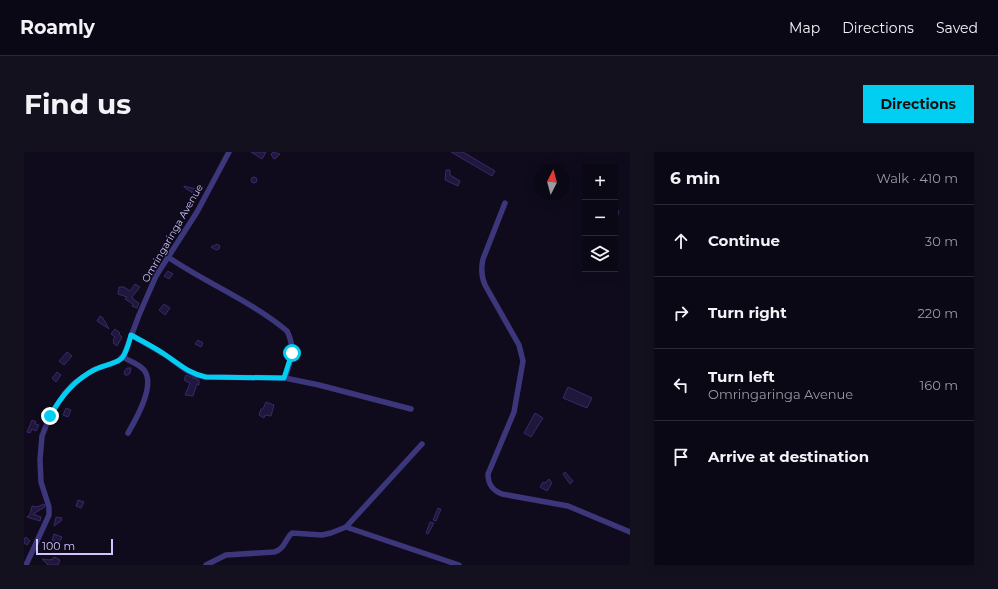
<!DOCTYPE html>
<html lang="en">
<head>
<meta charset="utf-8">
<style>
  :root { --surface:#0b0815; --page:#14111e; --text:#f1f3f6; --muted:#9a9aa0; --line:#2b2934; --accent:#01cef0 }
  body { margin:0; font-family:Montserrat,sans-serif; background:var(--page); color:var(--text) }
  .controls { position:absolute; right:12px; top:12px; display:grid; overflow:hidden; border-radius:0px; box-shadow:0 2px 10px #0003 }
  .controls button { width:36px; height:36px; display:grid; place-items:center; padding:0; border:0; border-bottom:1px solid var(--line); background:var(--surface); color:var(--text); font:20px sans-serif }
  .compass { position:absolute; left:510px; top:12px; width:36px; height:36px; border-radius:50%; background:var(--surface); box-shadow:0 2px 10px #0003; rotate:6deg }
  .scale { position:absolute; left:12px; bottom:10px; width:77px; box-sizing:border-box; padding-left:4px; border:2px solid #cfc6ff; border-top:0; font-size:11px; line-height:14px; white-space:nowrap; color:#cfc6ff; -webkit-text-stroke:3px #0f0b1c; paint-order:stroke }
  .stop { position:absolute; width:12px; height:12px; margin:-9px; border:3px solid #01cef0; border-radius:50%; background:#fff }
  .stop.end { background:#01cef0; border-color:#fff; box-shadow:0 1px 4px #0008 }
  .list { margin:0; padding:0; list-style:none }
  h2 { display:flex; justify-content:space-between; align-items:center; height:52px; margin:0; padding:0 16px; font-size:17px }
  h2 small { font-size:13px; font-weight:400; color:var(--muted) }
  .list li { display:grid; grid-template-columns:26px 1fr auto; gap:12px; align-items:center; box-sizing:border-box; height:72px; padding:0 16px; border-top:1px solid var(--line) }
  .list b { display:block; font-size:15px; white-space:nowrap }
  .list p { margin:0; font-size:13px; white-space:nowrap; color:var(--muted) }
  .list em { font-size:13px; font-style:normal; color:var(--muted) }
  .icon { flex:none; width:22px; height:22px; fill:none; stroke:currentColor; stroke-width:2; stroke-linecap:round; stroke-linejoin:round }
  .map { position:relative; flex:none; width:606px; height:413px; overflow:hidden; border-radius:0px }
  header { display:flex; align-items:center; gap:24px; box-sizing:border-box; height:56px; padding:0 20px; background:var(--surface); border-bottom:1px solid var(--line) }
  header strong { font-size:19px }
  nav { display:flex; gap:22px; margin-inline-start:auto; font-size:14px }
  .intro { display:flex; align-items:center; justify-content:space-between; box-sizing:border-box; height:96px; padding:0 24px }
  h1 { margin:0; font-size:28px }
  .button { padding:10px 18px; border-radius:0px; background:var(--accent); color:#111; font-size:14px; font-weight:700 }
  main { display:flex; gap:24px; padding:0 24px }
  aside { flex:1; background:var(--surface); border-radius:0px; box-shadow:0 2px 10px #0003 }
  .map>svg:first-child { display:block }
  .building { fill:#20173d; stroke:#392969 }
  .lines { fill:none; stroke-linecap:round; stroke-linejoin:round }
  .minor { stroke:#3c367b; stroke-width:5.5 }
  .route { stroke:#01cef0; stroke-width:5 }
  .labels { text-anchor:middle; stroke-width:3; stroke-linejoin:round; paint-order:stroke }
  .street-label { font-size:10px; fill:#cfc6ff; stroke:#0f0b1c }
</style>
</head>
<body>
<header>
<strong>Roamly</strong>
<nav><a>Map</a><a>Directions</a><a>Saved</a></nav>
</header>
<div class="intro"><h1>Find us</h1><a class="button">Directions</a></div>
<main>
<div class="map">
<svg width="606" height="413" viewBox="0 0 606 413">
  <rect width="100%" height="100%" fill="#0f0b1c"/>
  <g class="building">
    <path d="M 227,0 L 242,0 L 238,7 Z"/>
    <path d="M 249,0 L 256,2 L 252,6 L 250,7 L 248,4 L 247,2 Z"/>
    <path d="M 427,0 L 439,0 L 471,19 L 468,24 Z"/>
    <path d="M 422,18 L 426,18 L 426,23 L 436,29 L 434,34 L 421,28 Z"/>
    <circle cx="230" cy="28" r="3"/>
    <path d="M 160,34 L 172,37 L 170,42 L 160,35 Z"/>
    <path d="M 591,57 L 595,59 L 592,70 L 591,70 Z"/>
    <path d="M 193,92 L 196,94 L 195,97 L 192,98 L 187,95 Z"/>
    <path d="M 144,119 L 149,122 L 145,127 L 140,124 Z"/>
    <path d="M 111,132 L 116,135 L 108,145 L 110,148 L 115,151 L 113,156 L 108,154 L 109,152 L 101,147 L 103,145 L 94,142 L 95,135 L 100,135 L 106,139 Z"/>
    <path d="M 140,152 L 146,156 L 141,163 L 135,158 Z"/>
    <path d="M 76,164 L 79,166 L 85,177 L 73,169 Z"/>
    <path d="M 91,177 L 96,181 L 95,182 L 98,185 L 93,194 L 89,191 L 90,189 L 89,188 L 91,185 L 87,182 Z"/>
    <path d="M 174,188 L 179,191 L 177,195 L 171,192 Z"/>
    <path d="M 43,200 L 48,204 L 40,213 L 35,209 Z"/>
    <path d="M 103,216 L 107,216 L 106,221 L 104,223 L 101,223 L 100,220 Z"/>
    <path d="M 33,220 L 37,223 L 32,230 L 28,226 Z"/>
    <path d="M 162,223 L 175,228 L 175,233 L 173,232 L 169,244 L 161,243 L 166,231 L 160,228 Z"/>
    <path d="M 544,235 L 568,246 L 563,256 L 539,246 Z"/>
    <path d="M 242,250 L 250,253 L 247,264 L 241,263 L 240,266 L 235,263 L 237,257 L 239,257 Z"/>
    <path d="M 42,256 L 47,258 L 44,265 L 39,263 Z"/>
    <path d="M 511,261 L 519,266 L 507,285 L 500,281 Z"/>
    <path d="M 8,268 L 12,270 L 11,272 L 15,273 L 12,279 L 8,277 L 6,281 L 3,280 Z"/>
    <path d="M 541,320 L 549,329 L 546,332 L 539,322 Z"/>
    <path d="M 525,327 L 528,331 L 523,339 L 516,335 L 519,330 L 521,331 Z"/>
    <path d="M 54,348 L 60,350 L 57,356 L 52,354 Z"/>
    <path d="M 20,352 L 21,355 L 9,362 L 17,365 L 16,369 L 3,365 L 6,362 L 8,354 L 13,355 Z"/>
    <path d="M 414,356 L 417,357 L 412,369 L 409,368 Z"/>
    <path d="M 32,365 L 38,366 L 37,369 L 30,374 Z"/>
    <path d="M 406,370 L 410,371 L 404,382 L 402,381 Z"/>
    <path d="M 30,382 L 38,385 L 35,391 L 28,388 Z"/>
    <path d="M 2,385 L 6,389 L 3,393 L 0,391 L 0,387 Z"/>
    <path d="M 30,405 L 36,408 L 34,413 L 24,413 L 18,407 L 26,408 L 27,407 L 28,408 Z"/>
  </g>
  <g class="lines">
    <g class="minor">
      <path d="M 481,51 L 459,107 C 457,116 457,124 461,133 L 495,193 L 499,209 L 490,260 L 464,322 C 464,332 468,338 478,342 L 544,354 L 606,380"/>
      <path d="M 144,105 C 182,131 227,149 263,179 C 272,197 267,208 261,226"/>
      <path d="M 107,183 L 140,202 L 162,218 L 172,223 L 181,225 L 261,226 L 295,233 L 387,257"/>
      <path d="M 99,205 C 105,209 115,212 120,218 C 132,233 112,267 104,281"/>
      <path d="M 322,375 L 435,413"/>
      <path d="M 2,413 L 25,363 L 25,355 L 17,330 L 16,308 L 18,284 L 26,264 L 41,241 L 49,232 L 69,218 L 94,209 L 100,203 L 115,163 L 132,124 L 173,60 L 205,0"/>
      <path d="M 182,413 L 202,403 L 250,400 C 261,397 261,387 268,381 L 298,383 L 307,381 L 322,375 L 398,292"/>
    </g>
  </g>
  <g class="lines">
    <path class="route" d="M 26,264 C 37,244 51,227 72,217 C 80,213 92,212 98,206 C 103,200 105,190 107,183 C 118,189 130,195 140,202 C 154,211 165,222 182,225 L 260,226 L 268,201"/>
  </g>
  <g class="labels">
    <g class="street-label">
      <text transform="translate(148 81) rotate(-60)" y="4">Omringaringa Avenue</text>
    </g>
  </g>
</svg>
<div class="controls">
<button>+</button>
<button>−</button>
<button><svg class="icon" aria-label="layers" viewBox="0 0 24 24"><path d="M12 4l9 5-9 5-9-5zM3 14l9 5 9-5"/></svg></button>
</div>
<svg class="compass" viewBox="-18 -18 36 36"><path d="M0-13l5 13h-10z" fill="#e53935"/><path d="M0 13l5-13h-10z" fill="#9a9aa0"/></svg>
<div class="scale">100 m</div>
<div class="stop" style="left:268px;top:201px"></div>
<div class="stop end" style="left:26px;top:264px"></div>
</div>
<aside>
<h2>6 min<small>Walk · 410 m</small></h2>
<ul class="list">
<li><svg class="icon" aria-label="ahead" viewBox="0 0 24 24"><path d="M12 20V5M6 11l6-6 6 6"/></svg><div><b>Continue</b></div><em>30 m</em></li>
<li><svg class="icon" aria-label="right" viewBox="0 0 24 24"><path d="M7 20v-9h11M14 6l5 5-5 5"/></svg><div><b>Turn right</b></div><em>220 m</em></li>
<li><svg class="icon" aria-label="left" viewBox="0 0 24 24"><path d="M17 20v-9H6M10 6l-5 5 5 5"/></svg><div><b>Turn left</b><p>Omringaringa Avenue</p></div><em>160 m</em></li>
<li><svg class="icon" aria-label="arrive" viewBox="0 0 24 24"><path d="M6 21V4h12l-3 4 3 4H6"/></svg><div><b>Arrive at destination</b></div></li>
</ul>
</aside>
</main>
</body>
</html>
